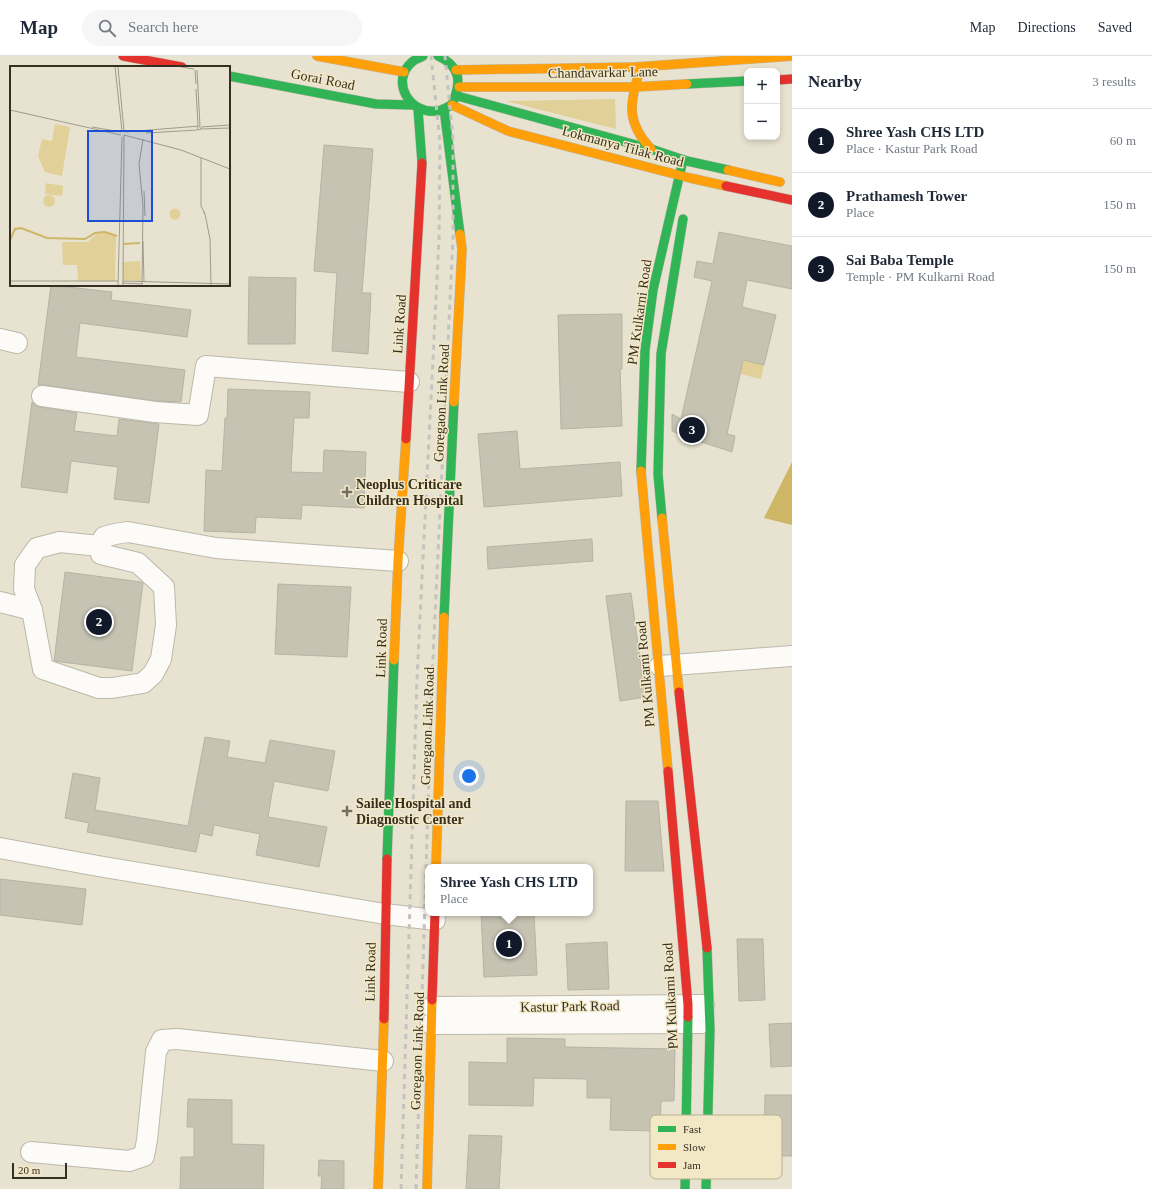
<!DOCTYPE html>
<html lang="en">
<head>
<meta charset="utf-8">
<style>
  :root { --surface:#fff; --page:#f6f6f7; --text:#1f2937; --muted:#747a83; --line:#e0e1e3; --accent:#111827 }
  body { margin:0; font-family:Georgia,serif; background:var(--page); color:var(--text) }
  .controls { position:absolute; right:12px; top:12px; display:grid; overflow:hidden; border-radius:8px; box-shadow:0 2px 6px #0003 }
  .controls button { width:36px; height:36px; display:grid; place-items:center; padding:0; border:0; border-bottom:1px solid var(--line); background:var(--surface); color:var(--text); font:20px sans-serif }
  .scale { position:absolute; left:12px; bottom:10px; width:55px; box-sizing:border-box; padding-left:4px; border:2px solid #353023; border-top:0; font-size:11px; line-height:14px; white-space:nowrap; color:#353023; -webkit-text-stroke:3px #f3e8c6; paint-order:stroke }
  .you { position:absolute; left:469px; top:720px; width:14px; height:14px; margin:-10px; border:3px solid #fff; border-radius:50%; background:#1a73e8; box-shadow:0 0 0 6px #1a73e833 }
  .badge { display:grid; place-items:center; width:26px; height:26px; border-radius:50%; background:var(--accent); color:#fff; font-size:13px; font-weight:700 }
  .pin { position:absolute; translate:-50% -50%; border:2px solid #fff; box-shadow:0 1px 4px #0006 }
  .popup { position:absolute; left:425px; top:808px; width:168px; height:52px; box-sizing:border-box; display:grid; place-content:center; border-radius:8px; background:var(--surface); filter:drop-shadow(0 1px 3px #0005); font-size:13px; white-space:nowrap; color:var(--muted) }
  .popup b { font-size:15px; color:var(--text) }
  .popup::after { content:''; position:absolute; left:50%; top:100%; margin-left:-8px; border:8px solid transparent; border-top-color:var(--surface) }
  .list { margin:0; padding:0; list-style:none }
  h2 { display:flex; justify-content:space-between; align-items:center; height:52px; margin:0; padding:0 16px; font-size:17px }
  h2 small { font-size:13px; font-weight:400; color:var(--muted) }
  .list li { display:grid; grid-template-columns:26px 1fr auto; gap:12px; align-items:center; box-sizing:border-box; height:64px; padding:0 16px; border-top:1px solid var(--line) }
  .list b { display:block; font-size:15px; white-space:nowrap }
  .list p { margin:0; font-size:13px; white-space:nowrap; color:var(--muted) }
  .list em { font-size:13px; font-style:normal; color:var(--muted) }
  .icon { flex:none; width:22px; height:22px; fill:none; stroke:currentColor; stroke-width:2; stroke-linecap:round; stroke-linejoin:round }
  .map { position:relative; flex:none; width:792px; height:1133px; overflow:hidden }
  header { display:flex; align-items:center; gap:24px; box-sizing:border-box; height:56px; padding:0 20px; background:var(--surface); border-bottom:1px solid var(--line) }
  header strong { font-size:19px }
  nav { display:flex; gap:22px; margin-inline-start:auto; font-size:14px }
  .search { width:280px; height:36px; background:var(--page); display:flex; align-items:center; gap:10px; box-sizing:border-box; padding:0 14px; border-radius:22px; color:var(--muted); font-size:15px }
  main { display:flex }
  aside { flex:1; background:var(--surface) }
  .map>svg:first-child { display:block }
  .green { fill:#e1d097 }
  .water { fill:#cdb666 }
  .building { fill:#c6c3b3; stroke:#b7b3a5 }
  .lines { fill:none; stroke-linecap:round; stroke-linejoin:round }
  .street-casing { stroke:#bcb8aa; stroke-width:22 }
  .fast-casing { stroke:#bcb8aa; stroke-width:10 }
  .slow-casing { stroke:#bcb8aa; stroke-width:10 }
  .jam-casing { stroke:#bcb8aa; stroke-width:10 }
  .street { stroke:#fcfbf8; stroke-width:20 }
  .fast { stroke:#30b455; stroke-width:9 }
  .slow { stroke:#ff9f0a; stroke-width:9 }
  .jam { stroke:#e5322d; stroke-width:9 }
  .rail { stroke:#c4c3bd; stroke-width:3; stroke-dasharray:5 5; stroke-linecap:butt }
  .poi-dot { fill:#746f60; stroke:#f3e8c6; stroke-width:1.5 }
  .labels { text-anchor:middle; stroke-width:3; stroke-linejoin:round; paint-order:stroke }
  .street-label { font-size:14px; fill:#353023; stroke:#f3e8c6 }
  .poi-label { font-size:14px; font-weight:bold; fill:#353023; stroke:#f3e8c6; text-anchor:start }
  .inset-river { fill:none; stroke:#cdb666; stroke-width:2 }
  .inset-road { fill:none; stroke:#a09b8b; stroke-width:1 }
  .view { fill:#1d4ed8; fill-opacity:0.15; stroke:#1d4ed8; stroke-width:2 }
  .inset-edge { fill:none; stroke:#353023; stroke-width:2 }
  .key { fill:#f3e8c6; stroke:#bab195; stroke-width:1 }
  .key-label { font-size:11px; fill:#353023 }
</style>
</head>
<body>
<header>
<strong>Map</strong>
<div class="search"><svg class="icon" aria-label="search" viewBox="0 0 24 24"><circle cx="10" cy="10" r="6"/><path d="M15 15l6 6"/></svg>Search here</div>
<nav><a>Map</a><a>Directions</a><a>Saved</a></nav>
</header>
<main>
<div class="map">
<svg width="792" height="1133" viewBox="0 0 792 1133">
  <rect width="100%" height="100%" fill="#e8e3d0"/>
  <g class="green">
    <path d="M 615,43 L 616,73 L 506,45 Z"/>
    <path d="M 741,304 L 764,309 L 761,323 L 724,314 Z"/>
  </g>
  <path class="water" d="M 792,406 L 792,469 L 764,462 Z"/>
  <g class="building">
    <path d="M 324,89 L 373,93 L 362,237 L 371,237 L 368,298 L 332,295 L 337,217 L 314,215 Z"/>
    <path d="M 719,176 L 792,190 L 792,233 L 747,224 L 742,251 L 776,259 L 764,309 L 743,304 L 727,378 L 735,380 L 732,396 L 686,381 L 672,375 L 672,358 L 681,363 L 712,225 L 694,221 L 697,205 L 713,208 Z"/>
    <path d="M 249,221 L 296,222 L 295,288 L 248,288 Z"/>
    <path d="M 51,229 L 112,236 L 111,244 L 191,254 L 187,281 L 80,267 L 76,301 L 185,314 L 181,346 L 156,345 L 44,329 L 38,329 Z"/>
    <path d="M 622,258 L 622,313 L 620,313 L 622,370 L 561,373 L 558,259 Z"/>
    <path d="M 228,333 L 310,336 L 309,362 L 294,362 L 291,416 L 323,417 L 324,394 L 366,396 L 364,452 L 302,449 L 301,463 L 256,461 L 255,477 L 204,475 L 206,414 L 222,415 L 225,362 L 227,362 Z"/>
    <path d="M 32,346 L 35,349 L 40,351 L 77,357 L 74,375 L 117,380 L 119,363 L 159,368 L 149,447 L 114,443 L 118,411 L 71,405 L 67,437 L 21,431 Z"/>
    <path d="M 517,375 L 520,413 L 620,406 L 622,440 L 484,451 L 478,378 Z"/>
    <path d="M 592,483 L 593,505 L 488,513 L 487,491 Z"/>
    <path d="M 65,516 L 141,526 L 143,527 L 132,615 L 54,605 Z"/>
    <path d="M 278,528 L 351,531 L 347,601 L 275,598 Z"/>
    <path d="M 631,537 L 645,641 L 620,645 L 606,540 Z"/>
    <path d="M 205,681 L 230,685 L 227,701 L 265,707 L 270,684 L 335,695 L 328,735 L 274,725 L 268,761 L 327,771 L 319,811 L 256,799 L 260,778 L 214,769 L 212,780 L 200,777 L 196,796 L 87,776 L 89,767 L 65,762 L 73,717 L 100,722 L 95,754 L 188,770 Z"/>
    <path d="M 626,745 L 658,745 L 664,815 L 625,815 Z"/>
    <path d="M 0,823 L 86,833 L 82,869 L 0,859 Z"/>
    <path d="M 481,857 L 534,857 L 537,919 L 484,921 Z"/>
    <path d="M 737,883 L 763,883 L 765,944 L 739,945 Z"/>
    <path d="M 607,886 L 609,933 L 568,934 L 566,888 Z"/>
    <path d="M 792,967 L 792,1010 L 771,1011 L 769,968 Z"/>
    <path d="M 507,982 L 565,983 L 565,991 L 675,993 L 674,1045 L 661,1045 L 660,1075 L 610,1074 L 611,1042 L 587,1042 L 587,1023 L 534,1022 L 533,1050 L 469,1049 L 469,1006 L 507,1007 Z"/>
    <path d="M 765,1039 L 792,1039 L 792,1100 L 764,1100 Z"/>
    <path d="M 188,1043 L 232,1044 L 232,1088 L 264,1089 L 263,1133 L 180,1133 L 181,1101 L 194,1101 L 194,1071 L 187,1071 Z"/>
    <path d="M 469,1079 L 502,1080 L 499,1133 L 466,1133 Z"/>
    <path d="M 319,1104 L 344,1105 L 344,1133 L 321,1133 L 322,1120 L 318,1120 Z"/>
  </g>
  <g class="lines">
    <defs>
      <g id="street">
        <path d="M 0,283 L 17,287"/>
        <path d="M 42,340 L 155,356 L 198,359 L 206,310 L 409,326"/>
        <path d="M 99,490 L 60,486 L 37,492 L 25,509 L 24,533 L 32,554 L 43,613 L 99,632 L 112,632 L 143,627 L 153,618 L 161,603 L 166,569 L 164,531 L 138,507 L 101,498 L 99,490 L 104,481 L 115,478 L 128,476 L 216,492 L 398,505"/>
        <path d="M 0,546 L 32,554"/>
        <path d="M 660,610 L 792,600"/>
        <path d="M 0,792 L 98,810 L 385,858 L 435,864"/>
        <path d="M 432,951 L 704,949"/>
        <path d="M 431,968 L 703,967"/>
        <path d="M 31,1096 L 129,1105 L 144,1100 L 147,1084 L 156,996 L 162,984 L 177,983 L 383,1005"/>
      </g>
      <g id="fast">
        <path d="M 423,0 C 420,2 415,3 412,6 C 390,25 409,59 438,55 C 443,54 447,51 452,49 C 461,27 462,11 438,0"/>
        <path d="M 229,20 L 376,48 L 412,49"/>
        <path d="M 687,28 L 747,25"/>
        <path d="M 461,41 L 651,93 L 687,105 L 728,114"/>
        <path d="M 418,53 L 422,107"/>
        <path d="M 444,53 L 460,178"/>
        <path d="M 641,415 L 645,294 L 653,234 L 683,104"/>
        <path d="M 662,462 L 658,418 L 661,298 L 683,163"/>
        <path d="M 444,561 L 454,346"/>
        <path d="M 387,803 L 394,604"/>
        <path d="M 685,1133 L 688,961"/>
        <path d="M 706,1133 L 710,974 L 707,892"/>
      </g>
      <g id="slow">
        <path d="M 317,0 L 404,16"/>
        <path d="M 456,14 L 636,11 L 792,0"/>
        <path d="M 639,17 C 629,49 627,67 651,93"/>
        <path d="M 459,31 L 635,31 L 687,28"/>
        <path d="M 452,49 L 508,75 L 690,122 L 726,130"/>
        <path d="M 728,114 L 780,126"/>
        <path d="M 454,346 L 462,193 L 460,178"/>
        <path d="M 641,415 L 668,715"/>
        <path d="M 662,462 L 679,636"/>
        <path d="M 394,604 L 398,505 L 406,383"/>
        <path d="M 436,811 L 444,561"/>
        <path d="M 378,1133 L 384,963"/>
        <path d="M 427,1133 L 432,944"/>
      </g>
      <g id="jam">
        <path d="M 123,0 L 182,11"/>
        <path d="M 777,24 L 792,23"/>
        <path d="M 726,130 L 792,144"/>
        <path d="M 406,383 L 422,107"/>
        <path d="M 679,636 L 707,892"/>
        <path d="M 668,715 L 688,949 L 688,961"/>
        <path d="M 432,944 L 435,857"/>
        <path d="M 384,963 L 387,803"/>
      </g>
    </defs>
    <use href="#street" class="street-casing"/>
    <use href="#fast" class="fast-casing"/>
    <use href="#slow" class="slow-casing"/>
    <use href="#jam" class="jam-casing"/>
    <use href="#street" class="street"/>
    <use href="#fast" class="fast"/>
    <use href="#slow" class="slow"/>
    <use href="#jam" class="jam"/>
    <g class="rail">
      <path d="M 401,1133 L 417,622 L 439,183 L 440,86 L 431,0"/>
      <path d="M 416,1133 L 432,623 L 453,182 L 453,82 L 445,0"/>
    </g>
  </g>
  <g class="poi-dot">
    <path d="M345 430h4v4h4v4h-4v4h-4v-4h-4v-4h4z"/>
    <path d="M345 749h4v4h4v4h-4v4h-4v-4h-4v-4h4z"/>
  </g>
  <g class="labels">
    <g class="street-label">
      <text transform="translate(603 16) rotate(-1)" y="5">Chandavarkar Lane</text>
      <text transform="translate(323 23) rotate(11)" y="5">Gorai Road</text>
      <text transform="translate(623 90) rotate(15)" y="5">Lokmanya Tilak Road</text>
      <text transform="translate(639 256) rotate(-82)" y="5">PM Kulkarni Road</text>
      <text transform="translate(399 268) rotate(-86)" y="5">Link Road</text>
      <text transform="translate(441 347) rotate(-87)" y="5">Goregaon Link Road</text>
      <text transform="translate(381 592) rotate(-88)" y="5">Link Road</text>
      <text transform="translate(645 618) rotate(-95)" y="5">PM Kulkarni Road</text>
      <text transform="translate(427 670) rotate(-88)" y="5">Goregaon Link Road</text>
      <text transform="translate(370 916) rotate(-89)" y="5">Link Road</text>
      <text transform="translate(670 940) rotate(-93)" y="5">PM Kulkarni Road</text>
      <text transform="translate(570 950) rotate(-1)" y="5">Kastur Park Road</text>
      <text transform="translate(417 995) rotate(-88)" y="5">Goregaon Link Road</text>
    </g>
    <g class="poi-label">
      <text x="356" y="433">Neoplus Criticare<tspan x="356" dy="16">Children Hospital</tspan></text>
      <text x="356" y="752">Sailee Hospital and<tspan x="356" dy="16">Diagnostic Center</tspan></text>
    </g>
  </g>
  <g transform="translate(10 10)">
    <rect width="220" height="220" fill="#e8e3d0"/>
    <path d="M 45,58 L 60,61 L 52,110 L 35,106 L 28,90 L 32,73 L 42,75 ZM 36,117 L 53,120 L 52,130 L 35,128 ZM33 135a6 6 0 1 1 12 0a6 6 0 1 1-12 0ZM159.5 148a5.5 5.5 0 1 1 11 0a5.5 5.5 0 1 1-11 0ZM 97,167 L 106,170 L 105,215 L 68,215 L 67,199 L 53,199 L 52,176 L 78,176 L 86,168 ZM 130,195 L 131,215 L 113,214 L 113,196 Z" fill="#e1d097"/>
    <path class="inset-river" d="M 0,174 L 5,163 L 11,162 L 37,172 L 75,173 L 85,167 L 95,166 L 107,170M 114,178 L 130,177"/>
    <path class="inset-road" d="M 105,1 L 112,65M 108,1 L 114,65M 171,1 L 184,3M 185,4 L 186,18M 187,4 L 190,60M 186,23 L 188,60M 0,44 L 111,69M 82,61 L 111,66M 191,61 L 220,59M 191,63 L 220,62M 115,66 L 189,60 L 191,63 L 188,64 L 187,61M 136,67 L 187,64M 114,69 L 171,84 L 220,103M 191,92 L 191,140 L 195,148 L 193,146M 134,125 L 135,150M 195,148 L 200,173 L 201,219M 133,175 L 134,216M 0,215 L 108,215M 113,215 L 220,218M 112,217 L 133,218M 132,218 L 133,140 L 129,98 L 133,73M 108,219 L 112,71M 113,219 L 114,69"/>
    <path class="view" d="M 78,65 L 142,65 L 142,155 L 78,155 Z"/>
    <rect width="220" height="220" class="inset-edge"/>
  </g>
  <rect x="650" y="1059" width="132" height="64" rx="6" class="key"/>
  <rect x="658" y="1070" width="18" height="6" fill="#30b455"/>
  <rect x="658" y="1088" width="18" height="6" fill="#ff9f0a"/>
  <rect x="658" y="1106" width="18" height="6" fill="#e5322d"/>
  <g class="key-label">
    <text x="683" y="1077">Fast</text>
    <text x="683" y="1095">Slow</text>
    <text x="683" y="1113">Jam</text>
  </g>
</svg>
<div class="controls">
<button>+</button>
<button>−</button>
</div>
<div class="scale">20 m</div>
<div class="you"></div>
<div class="pin badge" style="left:509px;top:888px">1</div>
<div class="popup"><b>Shree Yash CHS LTD</b>Place</div>
<div class="pin badge" style="left:99px;top:566px">2</div>
<div class="pin badge" style="left:692px;top:374px">3</div>
</div>
<aside>
<h2>Nearby<small>3 results</small></h2>
<ul class="list">
<li><span class="badge">1</span><div><b>Shree Yash CHS LTD</b><p>Place · Kastur Park Road</p></div><em>60 m</em></li>
<li><span class="badge">2</span><div><b>Prathamesh Tower</b><p>Place</p></div><em>150 m</em></li>
<li><span class="badge">3</span><div><b>Sai Baba Temple</b><p>Temple · PM Kulkarni Road</p></div><em>150 m</em></li>
</ul>
</aside>
</main>
</body>
</html>
